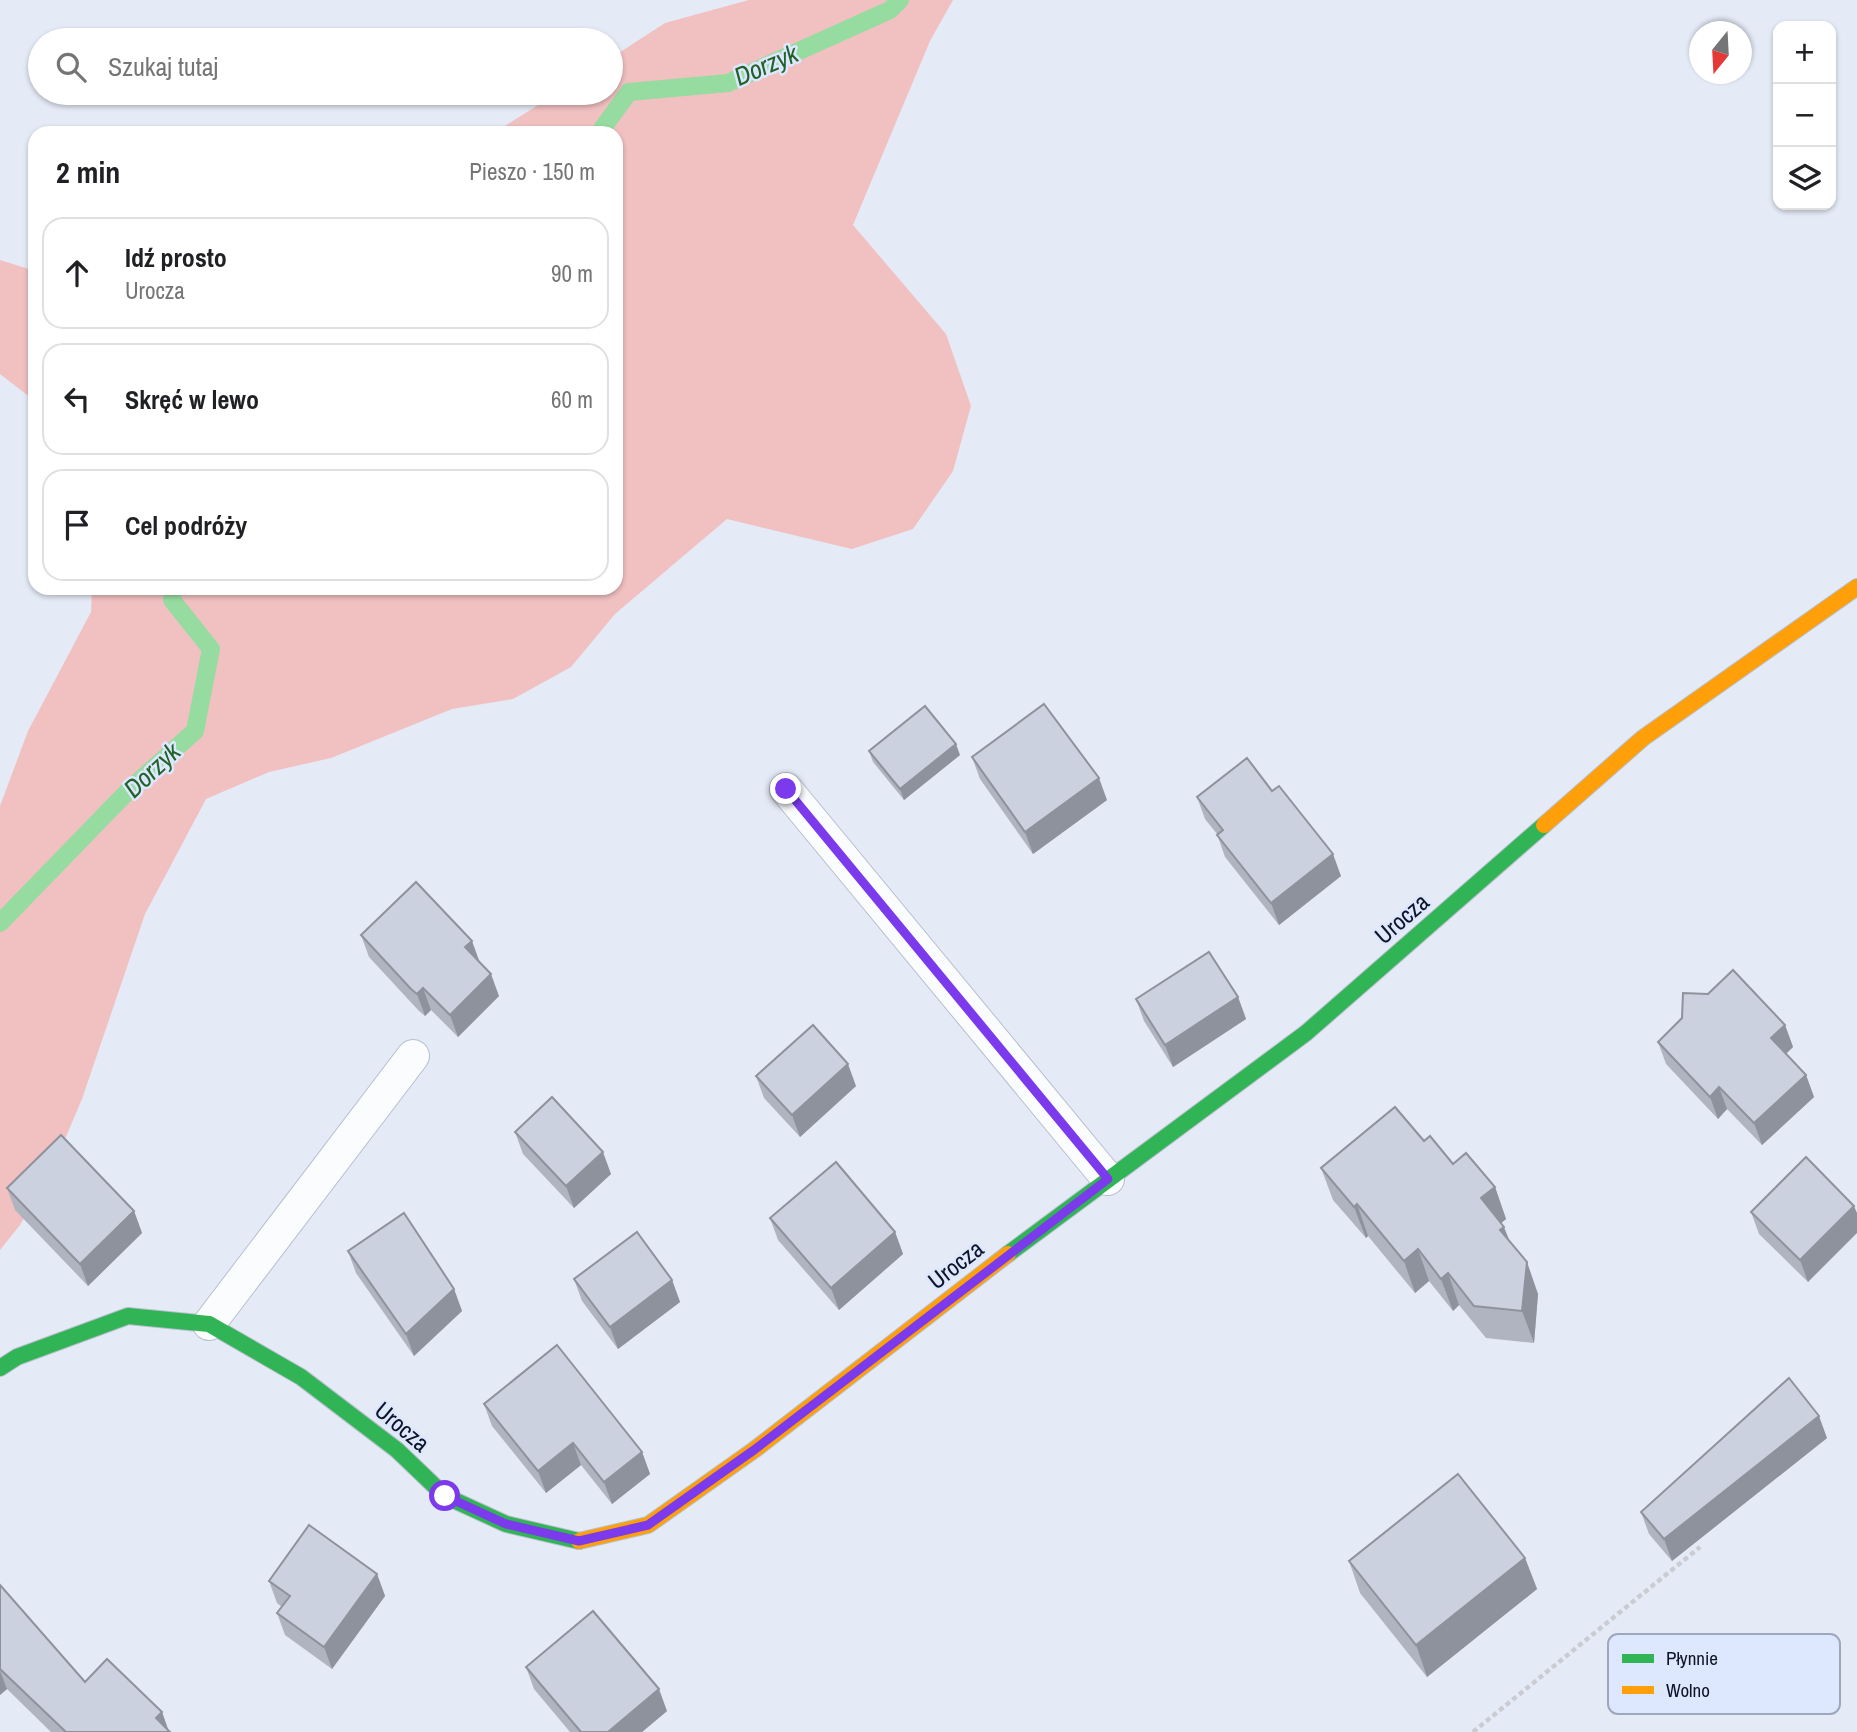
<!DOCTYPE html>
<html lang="pl">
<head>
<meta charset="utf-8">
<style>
  :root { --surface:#fff; --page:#f6f6f6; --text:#202124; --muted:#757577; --line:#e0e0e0 }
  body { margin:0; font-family:"Archivo Narrow",sans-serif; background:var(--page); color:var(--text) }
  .controls { position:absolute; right:21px; top:21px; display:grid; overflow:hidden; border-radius:14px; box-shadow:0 2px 5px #0004 }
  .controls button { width:63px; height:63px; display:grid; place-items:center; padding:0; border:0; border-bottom:2px solid var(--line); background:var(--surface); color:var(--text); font:35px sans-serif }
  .compass { position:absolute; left:1689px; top:21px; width:63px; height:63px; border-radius:50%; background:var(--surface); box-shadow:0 2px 5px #0004; rotate:198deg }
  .stop { position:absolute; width:21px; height:21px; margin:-16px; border:5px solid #7c3aed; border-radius:50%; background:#fff }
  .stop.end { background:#7c3aed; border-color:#fff; box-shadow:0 2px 7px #0008 }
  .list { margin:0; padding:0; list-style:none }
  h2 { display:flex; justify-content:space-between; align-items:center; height:91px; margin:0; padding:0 28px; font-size:30px }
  h2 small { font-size:23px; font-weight:400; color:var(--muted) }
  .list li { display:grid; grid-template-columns:46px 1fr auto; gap:21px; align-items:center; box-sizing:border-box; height:112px; margin:0 14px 14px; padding:0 14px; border:2px solid var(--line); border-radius:21px }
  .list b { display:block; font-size:26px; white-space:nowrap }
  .list p { margin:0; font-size:23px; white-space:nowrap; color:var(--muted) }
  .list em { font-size:23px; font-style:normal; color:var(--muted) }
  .icon { flex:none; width:38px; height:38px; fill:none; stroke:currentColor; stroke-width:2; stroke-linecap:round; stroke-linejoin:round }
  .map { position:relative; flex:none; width:1857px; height:1732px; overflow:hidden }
  .search { position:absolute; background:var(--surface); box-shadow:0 2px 5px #0004; left:28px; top:28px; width:595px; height:77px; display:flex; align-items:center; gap:18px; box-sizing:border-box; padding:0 24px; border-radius:38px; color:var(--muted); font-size:26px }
  .panel { position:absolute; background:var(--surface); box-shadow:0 2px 5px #0004; left:28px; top:126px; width:595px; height:469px; border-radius:21px }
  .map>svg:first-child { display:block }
  .green { fill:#f1c0c1 }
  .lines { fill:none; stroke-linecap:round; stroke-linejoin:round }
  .stream { stroke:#96dca0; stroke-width:18 }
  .lane-casing { stroke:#b7bfcd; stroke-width:34 }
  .fast-casing { stroke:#b7bfcd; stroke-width:18 }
  .slow-casing { stroke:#b7bfcd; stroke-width:18 }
  .path { stroke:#caccd1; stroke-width:4.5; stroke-dasharray:5 3.5; stroke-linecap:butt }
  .lane { stroke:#fbfcfe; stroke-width:32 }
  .fast { stroke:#30b455; stroke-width:16 }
  .slow { stroke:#ff9f0a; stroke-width:16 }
  .wall { fill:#afb4c0 }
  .shaded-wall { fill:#8e929c }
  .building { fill:#cbd1df; stroke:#8e929c; stroke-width:2 }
  .route { stroke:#7c3aed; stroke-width:9 }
  .labels { text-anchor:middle; stroke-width:5; stroke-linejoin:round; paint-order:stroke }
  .street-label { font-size:24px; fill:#0c1426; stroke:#dde7fd }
  .water-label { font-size:26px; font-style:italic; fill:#216228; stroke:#dde7fd }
  .key { fill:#dde7fd; stroke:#9ea8bc; stroke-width:2 }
  .key-label { font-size:19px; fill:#0c1426 }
</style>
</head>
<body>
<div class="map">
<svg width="1857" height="1732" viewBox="0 0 1857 1732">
  <rect width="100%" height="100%" fill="#e4eaf6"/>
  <g class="green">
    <path d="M 749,0 L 953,0 L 930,41 L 853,225 L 946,334 L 971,406 L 953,471 L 913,529 L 852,549 L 727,519 L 615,614 L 571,667 L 513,699 L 452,709 L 331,758 L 269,772 L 206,799 L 145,914 L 82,1099 L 53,1167 L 20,1225 L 0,1250 L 0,806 L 28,731 L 91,612 L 92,588 L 616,588 L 616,133 L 494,133 L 557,93 L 611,93 L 611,58 L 665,23 Z"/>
    <path d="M 0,260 L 35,271 L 35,401 L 0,374 Z"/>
  </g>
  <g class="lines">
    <g class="stream">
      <path d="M 599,133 L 629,92 L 728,83 L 890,10 L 900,0"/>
      <path d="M 0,923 L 129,790 L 195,731 L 211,649 L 172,600 L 173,588"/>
    </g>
    <defs>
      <g id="lane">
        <path d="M 786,789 L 1108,1179"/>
        <path d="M 209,1324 L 413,1056"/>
      </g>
      <g id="fast">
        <path d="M 1008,1254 L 1306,1033 L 1544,825"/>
        <path d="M 0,1368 L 17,1357 L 128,1316 L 209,1324 L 301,1377 L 397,1450 L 445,1496 L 506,1524 L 579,1541"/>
      </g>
      <g id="slow">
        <path d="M 1544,825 L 1643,738 L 1857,587"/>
        <path d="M 579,1541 L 648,1525 L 754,1450 L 1008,1254"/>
      </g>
    </defs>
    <use href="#lane" class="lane-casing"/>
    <use href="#fast" class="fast-casing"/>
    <use href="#slow" class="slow-casing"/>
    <path class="path" d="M 1473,1732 L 1700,1547"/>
    <use href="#lane" class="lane"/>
    <use href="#fast" class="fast"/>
    <use href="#slow" class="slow"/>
  </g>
  <g class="wall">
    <path d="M 869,751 L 960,755 L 904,800 L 873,762 Z"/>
    <path d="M 972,757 L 1107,800 L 1033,854 L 980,779 Z"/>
    <path d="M 1272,791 L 1341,876 L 1279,925 L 1225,857 L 1217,834 L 1205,819 L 1197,797 Z"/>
    <path d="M 361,935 L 479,961 L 499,996 L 458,1037 L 431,1010 L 425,1016 L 419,1011 L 369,957 Z"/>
    <path d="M 1238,997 L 1246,1019 L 1173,1067 L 1144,1021 L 1136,999 Z"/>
    <path d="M 1785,1025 L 1793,1047 L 1786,1054 L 1806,1075 L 1814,1097 L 1762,1145 L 1727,1109 L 1718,1119 L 1666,1064 L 1658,1042 Z"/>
    <path d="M 756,1076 L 856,1086 L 800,1137 L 764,1098 Z"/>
    <path d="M 515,1132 L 611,1174 L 574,1208 L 523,1154 Z"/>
    <path d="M 1424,1141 L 1453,1164 L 1495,1187 L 1506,1219 L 1501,1223 L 1510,1242 L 1538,1294 L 1534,1343 L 1486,1338 L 1459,1305 L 1453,1311 L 1429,1281 L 1415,1293 L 1368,1236 L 1366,1238 L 1333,1200 L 1321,1168 Z"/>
    <path d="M 7,1188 L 134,1211 L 142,1233 L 88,1286 L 15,1210 Z"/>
    <path d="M 1854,1206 L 1808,1282 L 1759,1234 L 1751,1212 Z"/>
    <path d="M 770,1218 L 895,1232 L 903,1254 L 839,1310 L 778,1240 Z"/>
    <path d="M 348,1251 L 454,1289 L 462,1311 L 414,1356 L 356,1273 Z"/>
    <path d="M 574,1279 L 672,1280 L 680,1302 L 618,1349 L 582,1301 Z"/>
    <path d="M 484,1404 L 642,1452 L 650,1474 L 612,1504 L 581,1465 L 546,1493 L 492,1426 Z"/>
    <path d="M 1827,1438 L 1672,1561 L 1649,1534 L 1641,1512 Z"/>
    <path d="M 1525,1558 L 1537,1589 L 1427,1677 L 1360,1593 L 1349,1561 Z"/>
    <path d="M 377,1574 L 385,1596 L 332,1669 L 285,1635 L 277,1613 L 282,1607 L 277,1603 L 269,1581 Z"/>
    <path d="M 0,1585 L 85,1682 L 162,1712 L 168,1730 L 170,1732 L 51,1732 L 7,1689 L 0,1695 Z"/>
    <path d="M 526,1667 L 667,1711 L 642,1732 L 570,1732 L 534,1689 Z"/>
  </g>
  <g class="shaded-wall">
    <path d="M 956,744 L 960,755 L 904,800 L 900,789 Z"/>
    <path d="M 1099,778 L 1107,800 L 1033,854 L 1025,832 Z"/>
    <path d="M 1333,854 L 1341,876 L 1279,925 L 1271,903 Z"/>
    <path d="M 472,941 L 480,963 L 465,947 Z"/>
    <path d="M 491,974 L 499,996 L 458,1037 L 450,1015 Z"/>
    <path d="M 423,988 L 431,1010 L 425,1016 L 417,994 Z"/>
    <path d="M 1238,997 L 1246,1019 L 1173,1067 L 1165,1045 Z"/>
    <path d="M 1785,1025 L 1793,1047 L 1779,1060 L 1771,1038 Z"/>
    <path d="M 848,1064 L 856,1086 L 800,1137 L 792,1115 Z"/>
    <path d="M 1806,1075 L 1814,1097 L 1762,1145 L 1754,1123 Z"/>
    <path d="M 1719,1087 L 1727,1109 L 1718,1119 L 1710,1097 Z"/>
    <path d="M 603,1152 L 611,1174 L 574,1208 L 566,1186 Z"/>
    <path d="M 1495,1187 L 1506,1219 L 1493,1230 L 1481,1198 Z"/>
    <path d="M 1357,1204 L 1368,1236 L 1366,1238 L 1354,1207 Z"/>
    <path d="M 1854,1206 L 1857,1213 L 1857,1233 L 1808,1282 L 1800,1260 Z"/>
    <path d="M 134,1211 L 142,1233 L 88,1286 L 80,1264 Z"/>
    <path d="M 1504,1227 L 1516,1258 L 1500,1230 Z"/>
    <path d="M 895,1232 L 903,1254 L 839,1310 L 831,1288 Z"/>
    <path d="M 1418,1249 L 1429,1281 L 1415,1293 L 1404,1261 Z"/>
    <path d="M 1527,1262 L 1538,1294 L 1534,1343 L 1522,1311 Z"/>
    <path d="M 1448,1273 L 1459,1305 L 1453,1311 L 1441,1279 Z"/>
    <path d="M 672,1280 L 680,1302 L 618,1349 L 610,1327 Z"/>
    <path d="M 454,1289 L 462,1311 L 414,1356 L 406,1334 Z"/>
    <path d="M 1819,1416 L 1827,1438 L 1672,1561 L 1664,1539 Z"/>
    <path d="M 573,1443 L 581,1465 L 546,1493 L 538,1471 Z"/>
    <path d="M 642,1452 L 650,1474 L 612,1504 L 604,1482 Z"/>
    <path d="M 1525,1558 L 1537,1589 L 1427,1677 L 1416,1645 Z"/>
    <path d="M 377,1574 L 385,1596 L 332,1669 L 324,1647 Z"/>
    <path d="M 0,1671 L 7,1689 L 0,1695 Z"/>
    <path d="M 659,1689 L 667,1711 L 642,1732 L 608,1732 Z"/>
    <path d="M 162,1712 L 169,1732 L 156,1718 Z"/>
  </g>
  <g class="building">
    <path d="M 1044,704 L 1099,778 L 1025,832 L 972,757 Z"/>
    <path d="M 925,706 L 956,744 L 900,789 L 869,751 Z"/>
    <path d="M 1247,758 L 1272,791 L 1279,786 L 1333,854 L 1271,903 L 1217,835 L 1223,830 L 1197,797 Z"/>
    <path d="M 416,882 L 472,941 L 465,947 L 491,974 L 450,1015 L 423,988 L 417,994 L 411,989 L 361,935 Z"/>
    <path d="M 1209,952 L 1238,997 L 1165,1045 L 1136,999 Z"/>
    <path d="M 1733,970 L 1785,1025 L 1771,1038 L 1806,1075 L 1754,1123 L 1719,1087 L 1710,1097 L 1658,1042 L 1682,1018 L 1683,993 L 1708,994 Z"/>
    <path d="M 813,1025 L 848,1064 L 792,1115 L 756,1076 Z"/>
    <path d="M 552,1097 L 603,1152 L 566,1186 L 515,1132 Z"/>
    <path d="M 1395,1107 L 1424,1141 L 1430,1136 L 1453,1164 L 1466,1153 L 1495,1187 L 1481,1198 L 1504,1227 L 1500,1230 L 1527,1262 L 1522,1311 L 1474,1306 L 1448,1273 L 1441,1279 L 1418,1249 L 1404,1261 L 1357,1204 L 1354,1207 L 1321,1168 Z"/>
    <path d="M 61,1135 L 134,1211 L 80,1264 L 7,1188 Z"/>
    <path d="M 1806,1157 L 1854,1206 L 1800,1260 L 1751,1212 Z"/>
    <path d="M 836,1162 L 895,1232 L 831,1288 L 770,1218 Z"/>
    <path d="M 404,1213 L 454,1289 L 406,1334 L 348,1251 Z"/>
    <path d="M 637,1232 L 672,1280 L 610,1327 L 574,1279 Z"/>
    <path d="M 557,1345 L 642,1452 L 604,1482 L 573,1443 L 538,1471 L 484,1404 Z"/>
    <path d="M 1789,1378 L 1819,1416 L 1664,1539 L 1641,1512 Z"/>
    <path d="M 1458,1474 L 1525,1558 L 1416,1645 L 1349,1561 Z"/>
    <path d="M 309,1525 L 377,1574 L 324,1647 L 277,1613 L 290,1596 L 269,1581 Z"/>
    <path d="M 0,1585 L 85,1682 L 107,1659 L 162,1712 L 156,1718 L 170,1732 L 66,1732 L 0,1669 Z"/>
    <path d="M 593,1611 L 659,1689 L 608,1732 L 581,1732 L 526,1667 Z"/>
  </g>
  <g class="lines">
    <path class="route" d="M 445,1496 L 506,1524 L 579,1541 L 648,1525 L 754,1450 L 1108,1179 L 786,789"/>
  </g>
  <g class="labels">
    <g class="street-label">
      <text transform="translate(1402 919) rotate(-41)" y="8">Urocza</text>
      <text transform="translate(956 1265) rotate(-38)" y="8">Urocza</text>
      <text transform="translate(402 1427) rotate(40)" y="8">Urocza</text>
    </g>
    <g class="water-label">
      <text transform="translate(766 65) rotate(-23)" y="9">Dorzyk</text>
      <text transform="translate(152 770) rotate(-43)" y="9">Dorzyk</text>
    </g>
  </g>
  <rect x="1608" y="1634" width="232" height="80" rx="10" class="key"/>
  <rect x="1622" y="1654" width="32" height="9" fill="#30b455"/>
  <rect x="1622" y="1686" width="32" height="8" fill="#ff9f0a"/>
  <g class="key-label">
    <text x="1666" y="1665">Płynnie</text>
    <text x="1666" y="1697">Wolno</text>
  </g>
</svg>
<div class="controls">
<button>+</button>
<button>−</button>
<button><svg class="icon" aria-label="layers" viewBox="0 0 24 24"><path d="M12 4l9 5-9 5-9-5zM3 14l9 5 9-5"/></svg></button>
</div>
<svg class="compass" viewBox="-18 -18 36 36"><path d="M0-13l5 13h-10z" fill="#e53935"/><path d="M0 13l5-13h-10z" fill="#757577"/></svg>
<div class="stop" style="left:445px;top:1496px"></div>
<div class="stop end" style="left:786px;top:789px"></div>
<div class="search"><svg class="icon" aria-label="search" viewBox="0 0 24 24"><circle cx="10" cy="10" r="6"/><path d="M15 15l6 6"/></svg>Szukaj tutaj</div>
<section class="panel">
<h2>2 min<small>Pieszo · 150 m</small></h2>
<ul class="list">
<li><svg class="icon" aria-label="ahead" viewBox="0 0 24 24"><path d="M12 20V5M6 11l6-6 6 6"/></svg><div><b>Idź prosto</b><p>Urocza</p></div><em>90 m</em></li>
<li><svg class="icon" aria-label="left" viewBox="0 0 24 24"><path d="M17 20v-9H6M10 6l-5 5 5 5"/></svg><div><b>Skręć w lewo</b></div><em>60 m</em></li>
<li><svg class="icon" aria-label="arrive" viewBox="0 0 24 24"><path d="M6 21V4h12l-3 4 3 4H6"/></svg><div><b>Cel podróży</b></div></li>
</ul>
</section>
</div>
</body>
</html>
